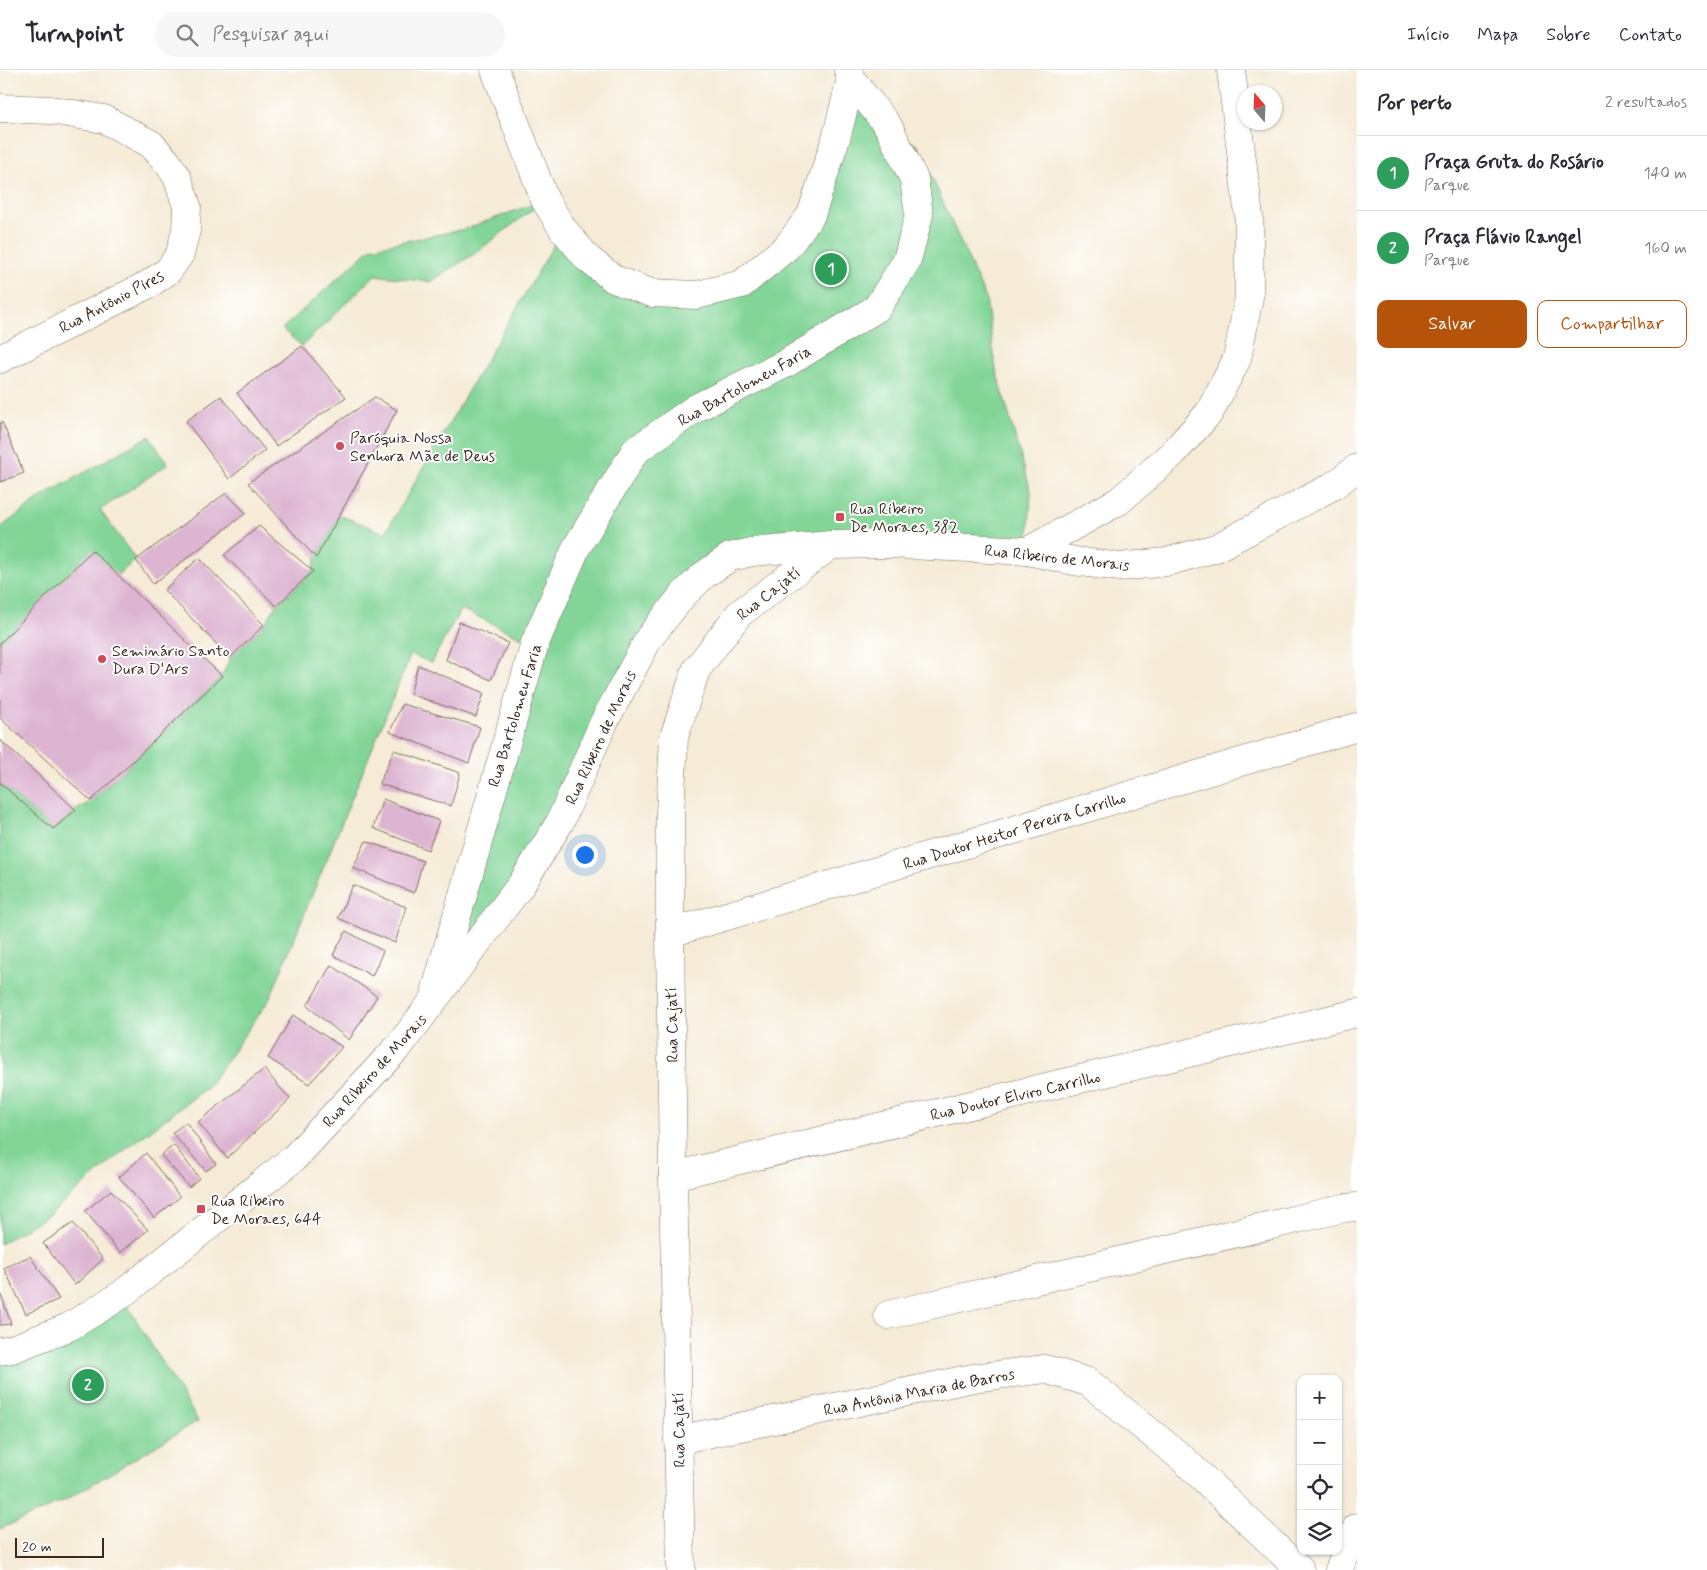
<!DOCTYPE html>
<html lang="pt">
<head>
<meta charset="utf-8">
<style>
  :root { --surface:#fff; --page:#f7f7f7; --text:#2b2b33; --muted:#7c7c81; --line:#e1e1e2; --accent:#b45309 }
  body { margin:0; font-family:Mynerve,sans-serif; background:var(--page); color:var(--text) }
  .controls { position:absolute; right:15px; bottom:15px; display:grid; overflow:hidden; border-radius:10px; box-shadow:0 1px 4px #0004 }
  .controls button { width:45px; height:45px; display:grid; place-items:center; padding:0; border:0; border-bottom:1px solid var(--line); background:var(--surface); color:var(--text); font:25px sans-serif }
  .compass { position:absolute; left:1237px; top:15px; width:45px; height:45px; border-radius:50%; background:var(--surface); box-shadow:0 1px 4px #0004; rotate:341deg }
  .scale { position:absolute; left:15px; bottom:12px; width:89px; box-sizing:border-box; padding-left:5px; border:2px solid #3b2a1e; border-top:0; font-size:14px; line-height:18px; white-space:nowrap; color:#3b2a1e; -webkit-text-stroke:4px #fff; paint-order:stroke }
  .you { position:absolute; left:584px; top:784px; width:18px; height:18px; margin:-12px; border:4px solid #fff; border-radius:50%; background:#1a73e8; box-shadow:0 0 0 8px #1a73e833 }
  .badge { display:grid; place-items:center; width:32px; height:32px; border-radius:50%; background:var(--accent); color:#fff; font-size:16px; font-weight:700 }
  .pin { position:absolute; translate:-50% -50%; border:2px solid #fff; box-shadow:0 1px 5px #0006 }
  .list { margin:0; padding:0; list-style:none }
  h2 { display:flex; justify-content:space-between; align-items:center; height:65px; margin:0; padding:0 20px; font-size:21px }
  h2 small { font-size:16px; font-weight:400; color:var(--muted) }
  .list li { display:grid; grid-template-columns:32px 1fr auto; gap:15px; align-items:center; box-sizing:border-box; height:75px; padding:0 20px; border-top:1px solid var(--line) }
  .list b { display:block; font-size:19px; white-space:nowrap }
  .list p { margin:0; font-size:16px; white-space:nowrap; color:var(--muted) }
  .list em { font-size:16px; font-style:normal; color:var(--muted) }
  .actions { display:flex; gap:10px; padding:15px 20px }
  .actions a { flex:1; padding:11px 0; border:1px solid var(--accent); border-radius:10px; text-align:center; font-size:18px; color:var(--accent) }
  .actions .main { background:var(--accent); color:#fff }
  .icon { flex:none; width:28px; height:28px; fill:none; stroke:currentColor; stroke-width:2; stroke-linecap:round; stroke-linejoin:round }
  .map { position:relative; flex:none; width:1357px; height:1500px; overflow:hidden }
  header { display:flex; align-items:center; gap:30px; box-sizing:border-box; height:70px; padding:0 25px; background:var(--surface); border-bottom:1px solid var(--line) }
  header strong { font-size:24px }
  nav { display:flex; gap:28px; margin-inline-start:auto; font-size:18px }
  .search { width:350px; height:45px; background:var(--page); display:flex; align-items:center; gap:12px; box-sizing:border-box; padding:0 18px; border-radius:28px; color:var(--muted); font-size:19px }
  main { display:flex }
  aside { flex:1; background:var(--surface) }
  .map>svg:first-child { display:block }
  .green { fill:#82d597; stroke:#5e805a }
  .building { fill:#ddb4d2 }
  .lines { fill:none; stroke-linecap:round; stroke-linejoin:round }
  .minor-casing { stroke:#7c6e5e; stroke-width:29 }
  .minor { stroke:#fff; stroke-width:28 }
  .poi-dot { fill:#d1495b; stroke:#fff; stroke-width:2 }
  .labels { text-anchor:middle; stroke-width:4; stroke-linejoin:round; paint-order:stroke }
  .street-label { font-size:16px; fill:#3b2a1e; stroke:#fff }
  .poi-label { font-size:16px; fill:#3b2a1e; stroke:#fff; text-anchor:start }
</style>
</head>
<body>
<header>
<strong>Turnpoint</strong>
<div class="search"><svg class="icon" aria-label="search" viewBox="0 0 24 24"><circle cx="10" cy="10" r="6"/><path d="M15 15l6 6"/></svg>Pesquisar aqui</div>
<nav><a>Início</a><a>Mapa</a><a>Sobre</a><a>Contato</a></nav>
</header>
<main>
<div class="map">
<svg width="1357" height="1500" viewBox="0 0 1357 1500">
  <rect width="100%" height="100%" fill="#fff"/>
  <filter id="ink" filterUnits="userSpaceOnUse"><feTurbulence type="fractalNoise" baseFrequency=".02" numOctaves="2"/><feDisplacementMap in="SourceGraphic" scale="10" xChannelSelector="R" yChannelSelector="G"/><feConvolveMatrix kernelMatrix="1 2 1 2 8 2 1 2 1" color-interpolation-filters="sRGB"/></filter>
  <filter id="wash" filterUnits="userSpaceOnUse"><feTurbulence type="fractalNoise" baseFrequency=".0096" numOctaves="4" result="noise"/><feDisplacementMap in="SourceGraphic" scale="20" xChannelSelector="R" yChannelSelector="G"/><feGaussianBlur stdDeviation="1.12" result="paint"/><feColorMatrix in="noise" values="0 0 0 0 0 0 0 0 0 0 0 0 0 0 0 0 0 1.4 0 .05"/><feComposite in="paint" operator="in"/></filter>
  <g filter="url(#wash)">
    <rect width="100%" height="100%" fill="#f5ebd6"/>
    <g class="green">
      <path d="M 851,9 L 888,56 L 918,76 L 986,229 L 996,300 L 1031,422 L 1028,481 L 752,482 L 683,525 L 560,752 L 431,935 L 535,574 L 461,539 L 431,593 L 411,584 L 269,930 L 209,1016 L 121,1083 L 50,1144 L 0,1174 L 0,713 L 53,759 L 76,740 L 91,731 L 222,606 L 230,588 L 264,555 L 276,536 L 313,501 L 316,488 L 339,445 L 385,463 L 563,159 L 588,189 L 697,225 L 787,177 Z"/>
      <path d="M 545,130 L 474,184 L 430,212 L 375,205 L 302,276 L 282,259 L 371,178 L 465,159 Z"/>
      <path d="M 149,366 L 168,394 L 100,440 L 136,490 L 117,505 L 92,481 L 0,573 L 0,458 L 43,426 Z"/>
      <path d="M 121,1225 L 198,1351 L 64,1431 L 0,1459 L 0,1279 Z"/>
    </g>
    <g id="blocks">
      <g class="building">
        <path d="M 302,276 L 346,327 L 276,376 L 237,323 Z"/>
        <path d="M 221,326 L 265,380 L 229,409 L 186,351 Z"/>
        <path d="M 375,327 L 397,340 L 316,488 L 248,413 Z"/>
        <path d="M 2,352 L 24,403 L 0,412 L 0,353 Z"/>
        <path d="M 226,423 L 246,443 L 153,514 L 136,490 Z"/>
        <path d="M 259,456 L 313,501 L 276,536 L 224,485 Z"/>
        <path d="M 92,480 L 222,606 L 91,731 L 0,648 L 0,573 Z"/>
        <path d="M 199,488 L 264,555 L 230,588 L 164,520 Z"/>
        <path d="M 459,552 L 508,573 L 491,610 L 446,590 Z"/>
        <path d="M 418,595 L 484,623 L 476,647 L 410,624 Z"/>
        <path d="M 402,634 L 480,657 L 469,693 L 390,662 Z"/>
        <path d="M 0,670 L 76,740 L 53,759 L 0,713 Z"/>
        <path d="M 394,680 L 460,703 L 451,736 L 379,714 Z"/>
        <path d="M 383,729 L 439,751 L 428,780 L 373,758 Z"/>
        <path d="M 366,771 L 423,791 L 414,823 L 353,798 Z"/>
        <path d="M 353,815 L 406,837 L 395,873 L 338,848 Z"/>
        <path d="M 346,861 L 383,881 L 372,906 L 333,885 Z"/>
        <path d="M 331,895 L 377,926 L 349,970 L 307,936 Z"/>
        <path d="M 293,945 L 342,977 L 309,1014 L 268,988 Z"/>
        <path d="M 264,999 L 290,1029 L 227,1088 L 198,1052 Z"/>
        <path d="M 186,1052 L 216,1094 L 206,1101 L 172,1063 Z"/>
        <path d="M 174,1075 L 199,1108 L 189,1117 L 161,1085 Z"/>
        <path d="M 146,1083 L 180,1127 L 154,1148 L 119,1107 Z"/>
        <path d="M 111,1120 L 148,1160 L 120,1183 L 85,1141 Z"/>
        <path d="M 73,1153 L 103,1189 L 75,1215 L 43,1173 Z"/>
        <path d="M 30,1186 L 59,1229 L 26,1244 L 4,1198 Z"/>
        <path d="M 0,1222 L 11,1254 L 0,1255 Z"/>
      </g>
    </g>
  </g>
  <g filter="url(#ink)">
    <use href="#blocks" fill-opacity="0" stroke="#7c6e5e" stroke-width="1"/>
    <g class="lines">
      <defs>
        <g id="minor">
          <path d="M 495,0 L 545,130 L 563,159 L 588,189 L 614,209 L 651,223 L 697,225 L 742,214 L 787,177 L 811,145 L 837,65 L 851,9"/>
          <path d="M 0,38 L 50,40 L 104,49 L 151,74 L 168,93 L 177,107 L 187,136 L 186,160 L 180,184 L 168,201 L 149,214 L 0,289"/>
          <path d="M 1028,481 L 1119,431 L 1173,383 L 1209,343 L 1237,289 L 1249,227 L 1249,147 L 1231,0"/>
          <path d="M 670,863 L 1357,657"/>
          <path d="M 436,919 L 535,573 L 576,478 L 635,381 L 696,338 L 785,294 L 877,238 L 907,190 L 919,145 L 914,109 L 888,56 L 851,9 L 848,0"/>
          <path d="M 673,1106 L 1357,943"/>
          <path d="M 888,1245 L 1344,1138 L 1357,1137"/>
          <path d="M 0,1281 L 12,1279 L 69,1257 L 121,1225 L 294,1088 L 399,976 L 521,815 L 560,752 L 604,652 L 649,568 L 683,525 L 704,505 L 730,487 L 752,482 L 831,475 L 889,474 L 1028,481 L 1074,491 L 1120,497 L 1166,492 L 1216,478 L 1333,416 L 1357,398"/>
          <path d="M 678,1370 L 973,1308 L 1045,1299 L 1088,1312 L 1182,1388 L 1300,1500"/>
          <path d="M 681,1500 L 673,1106 L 670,863 L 670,744 L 674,667 L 696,600 L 739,544 L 831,475"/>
          <path d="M 1339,1500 L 1357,1457"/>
        </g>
      </defs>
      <use href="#minor" class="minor-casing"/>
      <use href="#minor" class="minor"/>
    </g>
  </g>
  <g class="poi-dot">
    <circle cx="340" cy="376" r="5"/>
    <rect x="835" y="442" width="10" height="10" rx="2.5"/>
    <circle cx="102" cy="589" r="5"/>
    <rect x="196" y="1134" width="10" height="10" rx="2.5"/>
  </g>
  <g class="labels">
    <g class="street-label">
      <text transform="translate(111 231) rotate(-28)" y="6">Rua Antônio Pires</text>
      <text transform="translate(744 315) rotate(-29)" y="6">Rua Bartolomeu Faria</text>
      <text transform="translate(1057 487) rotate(6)" y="6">Rua Ribeiro de Morais</text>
      <text transform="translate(768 523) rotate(-38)" y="6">Rua Cajatí</text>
      <text transform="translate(514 645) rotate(-73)" y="6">Rua Bartolomeu Faria</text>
      <text transform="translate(600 667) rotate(-65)" y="6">Rua Ribeiro de Morais</text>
      <text transform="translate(1014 760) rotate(-17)" y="6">Rua Doutor Heitor Pereira Carrilho</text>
      <text transform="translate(671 955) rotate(-91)" y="6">Rua Cajatí</text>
      <text transform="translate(374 1000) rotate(-48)" y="6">Rua Ribeiro de Morais</text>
      <text transform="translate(1015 1025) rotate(-13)" y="6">Rua Doutor Elviro Carrilho</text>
      <text transform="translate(919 1321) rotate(-11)" y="6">Rua Antônia Maria de Barros</text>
      <text transform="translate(678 1360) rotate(-91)" y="6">Rua Cajatí</text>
    </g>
    <g class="poi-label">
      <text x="350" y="373">Paróquia Nossa<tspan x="350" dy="18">Senhora Mãe de Deus</tspan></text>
      <text x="850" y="444">Rua Ribeiro<tspan x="850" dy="18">De Moraes, 382</tspan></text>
      <text x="112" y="586">Seminário Santo<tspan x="112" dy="18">Dura D'Ars</tspan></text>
      <text x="211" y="1136">Rua Ribeiro<tspan x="211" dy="18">De Moraes, 644</tspan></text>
    </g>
  </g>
</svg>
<div class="controls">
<button>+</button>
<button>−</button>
<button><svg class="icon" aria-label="locate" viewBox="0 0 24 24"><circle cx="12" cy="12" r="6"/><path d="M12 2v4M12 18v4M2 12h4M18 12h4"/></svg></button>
<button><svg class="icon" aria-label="layers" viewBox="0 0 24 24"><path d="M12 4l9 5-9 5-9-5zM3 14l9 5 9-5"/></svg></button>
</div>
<svg class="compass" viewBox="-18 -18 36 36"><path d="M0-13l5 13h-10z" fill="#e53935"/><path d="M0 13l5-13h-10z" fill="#7c7c81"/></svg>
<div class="scale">20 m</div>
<div class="you"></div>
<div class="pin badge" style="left:831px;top:199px;background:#2e9e5b">1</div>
<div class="pin badge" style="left:88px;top:1315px;background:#2e9e5b">2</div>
</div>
<aside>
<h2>Por perto<small>2 resultados</small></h2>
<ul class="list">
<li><span class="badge" style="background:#2e9e5b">1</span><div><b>Praça Gruta do Rosário</b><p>Parque</p></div><em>140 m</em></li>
<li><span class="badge" style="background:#2e9e5b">2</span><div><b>Praça Flávio Rangel</b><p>Parque</p></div><em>160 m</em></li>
</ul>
<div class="actions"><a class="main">Salvar</a><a>Compartilhar</a></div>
</aside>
</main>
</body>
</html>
